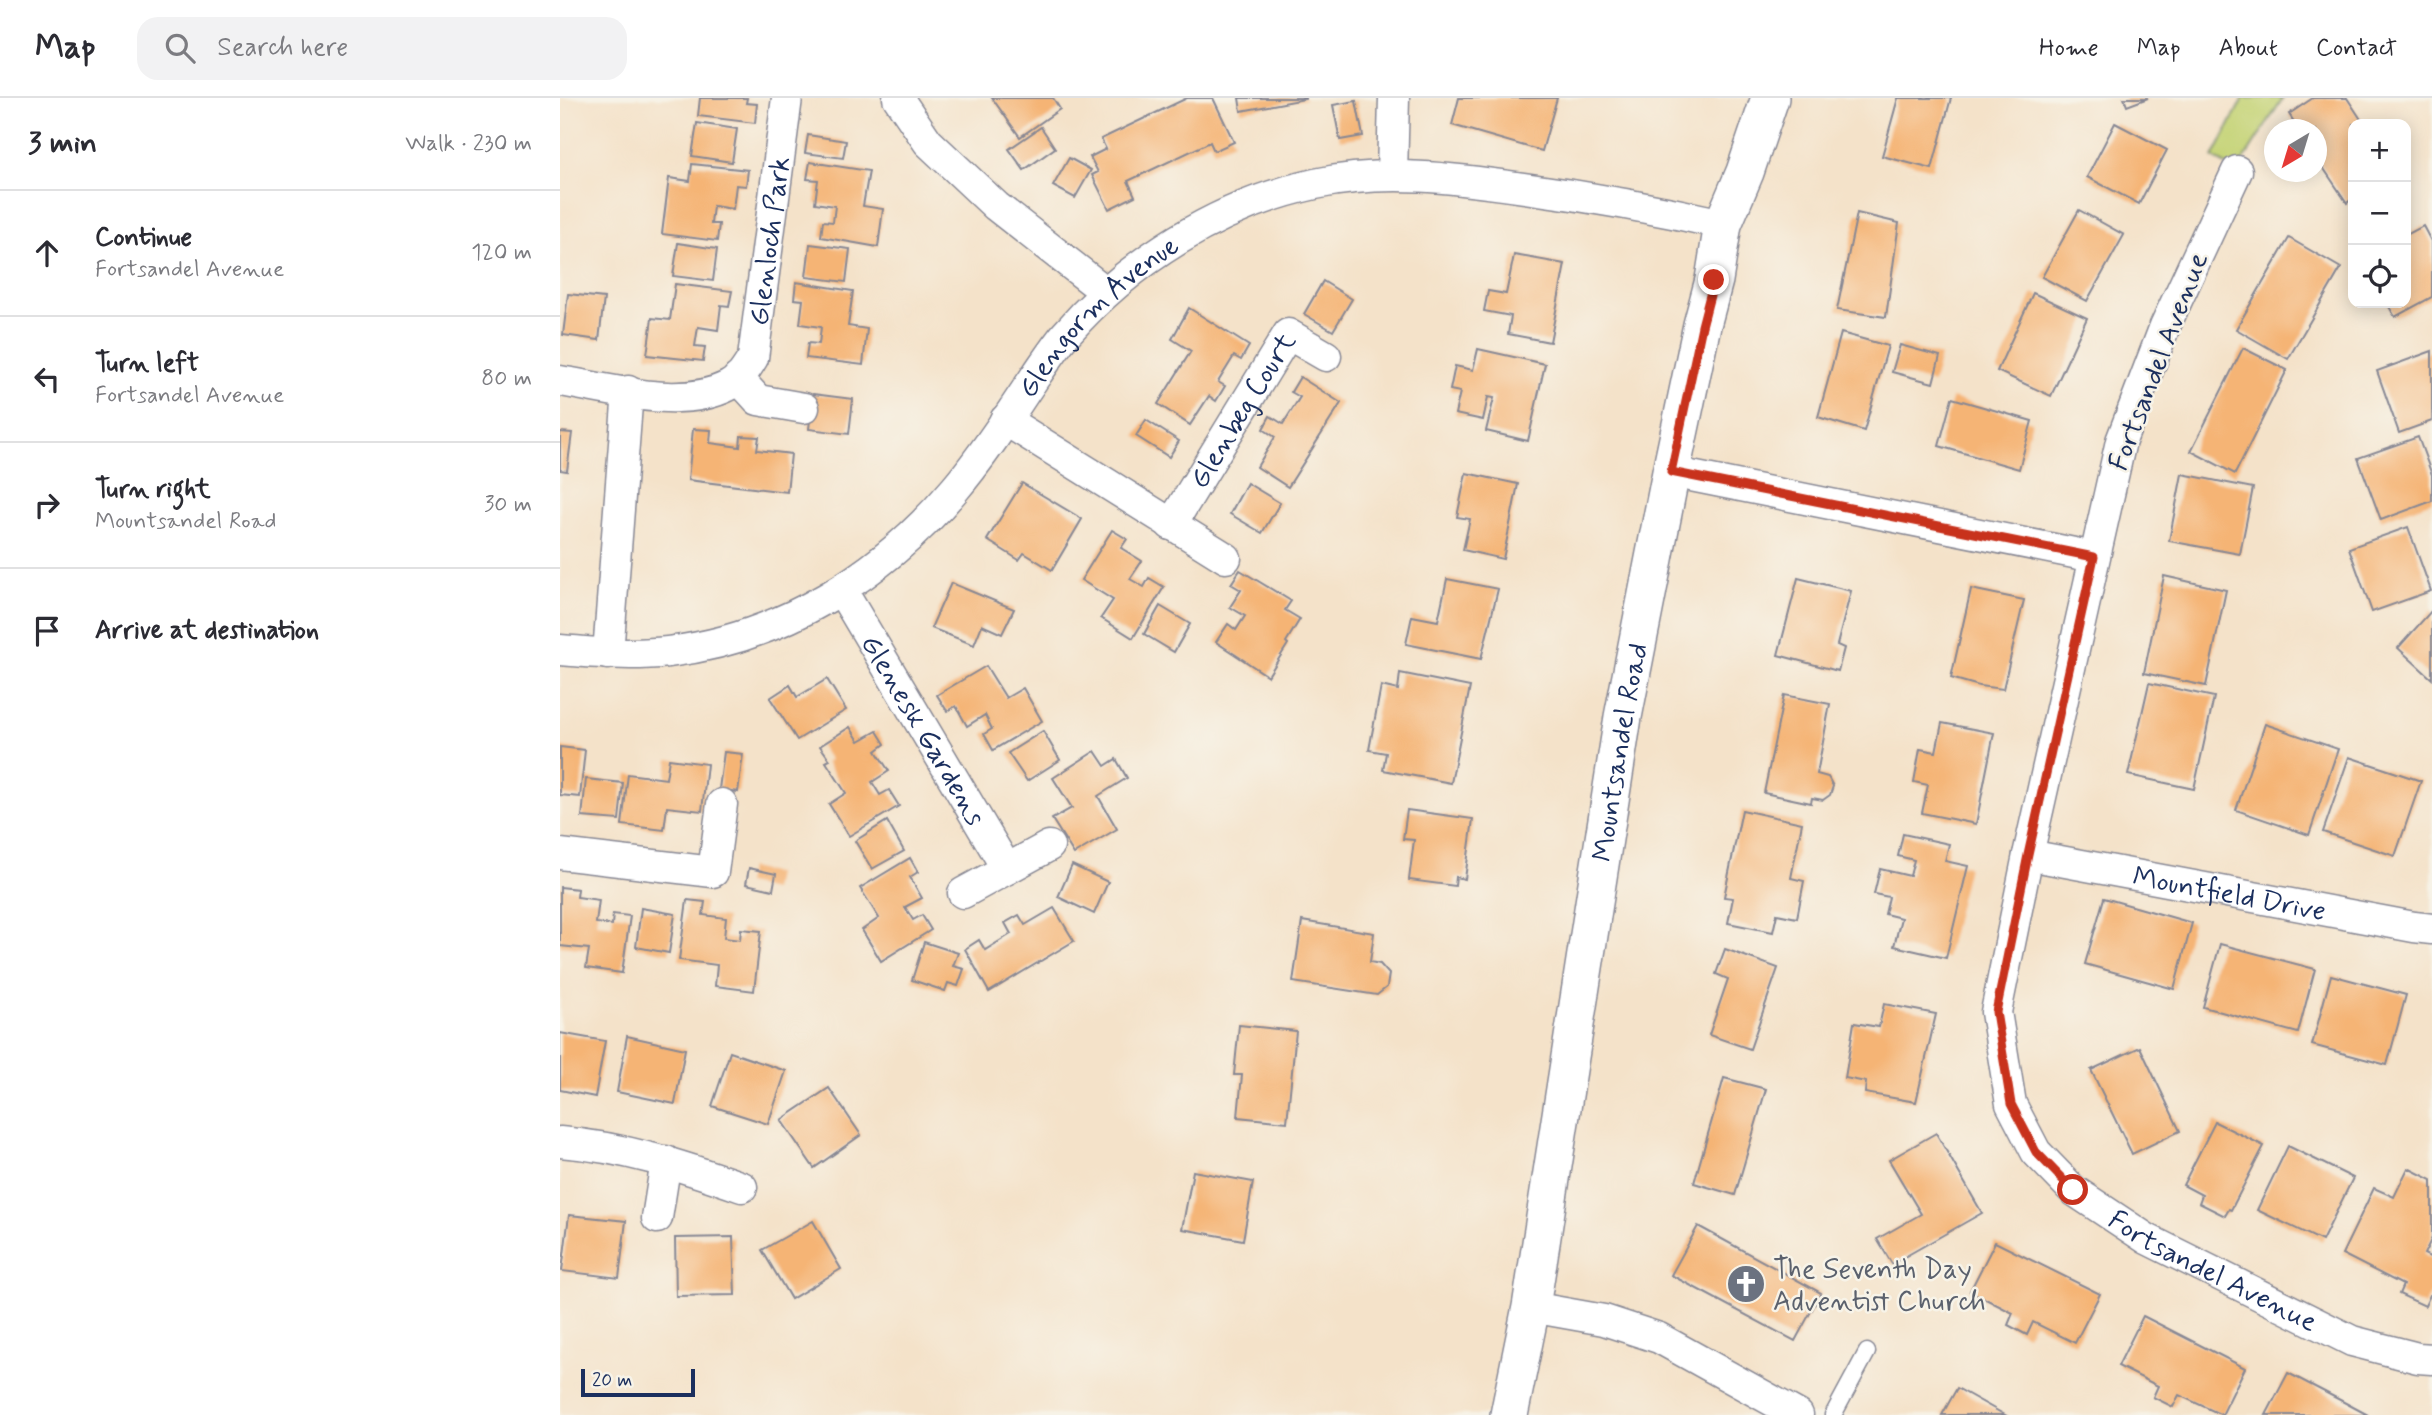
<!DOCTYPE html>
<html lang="en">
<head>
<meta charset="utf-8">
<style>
  :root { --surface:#fff; --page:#f2f2f3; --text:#2b2b33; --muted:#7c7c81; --line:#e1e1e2 }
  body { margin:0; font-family:Mynerve,sans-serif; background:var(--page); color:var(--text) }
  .controls { position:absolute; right:21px; top:21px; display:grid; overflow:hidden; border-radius:14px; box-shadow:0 4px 18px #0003 }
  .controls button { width:63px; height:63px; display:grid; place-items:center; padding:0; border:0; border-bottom:2px solid var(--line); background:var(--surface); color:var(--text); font:35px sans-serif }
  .compass { position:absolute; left:1704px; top:21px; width:63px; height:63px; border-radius:50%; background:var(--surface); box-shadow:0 4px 18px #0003; rotate:218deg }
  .scale { position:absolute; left:21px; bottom:18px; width:114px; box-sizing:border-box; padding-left:7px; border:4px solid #1b2f5e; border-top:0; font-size:19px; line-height:24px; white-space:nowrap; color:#1b2f5e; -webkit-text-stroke:5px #f7f3e8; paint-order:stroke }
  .stop { position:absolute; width:21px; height:21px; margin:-16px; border:5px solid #c8321e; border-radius:50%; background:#fff }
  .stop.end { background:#c8321e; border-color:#fff; box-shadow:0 2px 7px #0008 }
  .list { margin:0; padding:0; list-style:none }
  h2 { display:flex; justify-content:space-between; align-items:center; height:91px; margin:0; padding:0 28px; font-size:30px }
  h2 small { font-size:23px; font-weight:400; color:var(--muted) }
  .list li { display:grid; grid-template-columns:46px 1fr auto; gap:21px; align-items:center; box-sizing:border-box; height:126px; padding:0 28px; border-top:2px solid var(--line) }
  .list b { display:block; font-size:26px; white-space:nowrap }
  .list p { margin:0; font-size:23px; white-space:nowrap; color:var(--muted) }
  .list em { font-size:23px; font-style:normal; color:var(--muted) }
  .icon { flex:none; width:38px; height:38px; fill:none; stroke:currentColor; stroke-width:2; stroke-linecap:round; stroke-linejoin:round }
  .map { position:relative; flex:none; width:1872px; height:1317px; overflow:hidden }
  header { display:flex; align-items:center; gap:42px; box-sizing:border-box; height:98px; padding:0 35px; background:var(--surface); border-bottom:2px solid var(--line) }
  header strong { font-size:33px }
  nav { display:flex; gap:38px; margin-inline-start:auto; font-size:24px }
  .search { width:490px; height:63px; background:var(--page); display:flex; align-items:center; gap:18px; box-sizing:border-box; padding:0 24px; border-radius:21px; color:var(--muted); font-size:26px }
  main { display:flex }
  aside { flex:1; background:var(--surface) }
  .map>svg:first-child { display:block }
  .green { fill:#c4d375; stroke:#70816a; stroke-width:2 }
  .building { fill:#f5b475 }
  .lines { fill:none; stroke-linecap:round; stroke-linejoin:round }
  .service-casing { stroke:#888894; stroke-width:19 }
  .minor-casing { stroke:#888894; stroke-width:33 }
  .tertiary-casing { stroke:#888894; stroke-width:40 }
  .service { stroke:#fff; stroke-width:16 }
  .minor { stroke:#fff; stroke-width:30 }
  .tertiary { stroke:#fff; stroke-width:37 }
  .route { stroke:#c8321e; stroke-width:9 }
  .labels { text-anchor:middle; stroke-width:5; stroke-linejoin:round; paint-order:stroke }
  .street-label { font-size:28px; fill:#1b2f5e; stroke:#f7f3e8 }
  .worship-label { font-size:28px; fill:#5b616d; stroke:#f7f3e8; text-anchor:start }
</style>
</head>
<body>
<header>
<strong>Map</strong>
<div class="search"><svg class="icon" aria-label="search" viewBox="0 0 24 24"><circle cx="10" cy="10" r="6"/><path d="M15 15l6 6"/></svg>Search here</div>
<nav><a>Home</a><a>Map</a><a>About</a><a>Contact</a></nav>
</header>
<main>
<aside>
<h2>3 min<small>Walk · 230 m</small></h2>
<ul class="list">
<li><svg class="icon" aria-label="ahead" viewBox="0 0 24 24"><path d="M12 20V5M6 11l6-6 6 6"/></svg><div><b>Continue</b><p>Fortsandel Avenue</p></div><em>120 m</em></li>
<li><svg class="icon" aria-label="left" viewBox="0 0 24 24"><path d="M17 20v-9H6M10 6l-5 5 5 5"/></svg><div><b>Turn left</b><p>Fortsandel Avenue</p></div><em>80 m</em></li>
<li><svg class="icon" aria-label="right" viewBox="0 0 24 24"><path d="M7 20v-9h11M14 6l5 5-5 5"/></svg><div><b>Turn right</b><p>Mountsandel Road</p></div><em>30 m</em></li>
<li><svg class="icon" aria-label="arrive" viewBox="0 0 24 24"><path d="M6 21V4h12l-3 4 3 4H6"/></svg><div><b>Arrive at destination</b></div></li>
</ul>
</aside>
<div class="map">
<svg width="1872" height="1317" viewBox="0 0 1872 1317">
  <rect width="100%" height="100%" fill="#f7f3e8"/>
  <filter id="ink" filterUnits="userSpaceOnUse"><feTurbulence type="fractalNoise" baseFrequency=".0143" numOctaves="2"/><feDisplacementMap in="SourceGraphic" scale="14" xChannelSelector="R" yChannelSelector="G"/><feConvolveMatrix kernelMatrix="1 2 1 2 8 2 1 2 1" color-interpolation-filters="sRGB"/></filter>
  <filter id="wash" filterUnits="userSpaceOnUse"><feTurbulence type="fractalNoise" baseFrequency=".00686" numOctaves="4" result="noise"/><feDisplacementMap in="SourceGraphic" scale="28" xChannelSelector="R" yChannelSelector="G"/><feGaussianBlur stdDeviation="1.57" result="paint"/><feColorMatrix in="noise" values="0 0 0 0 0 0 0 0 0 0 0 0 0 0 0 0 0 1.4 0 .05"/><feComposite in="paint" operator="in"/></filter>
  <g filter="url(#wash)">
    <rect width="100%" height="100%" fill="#f4e2c9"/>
    <path class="green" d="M 1683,0 L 1723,0 L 1677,73 L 1653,60 Z"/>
    <g id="blocks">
      <g class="building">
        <path d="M 140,0 L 187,0 L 186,5 L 197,6 L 195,25 L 138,18 Z"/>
        <path d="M 432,0 L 493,0 L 500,11 L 460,39 Z"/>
        <path d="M 627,0 L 653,0 L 674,44 L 654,53 L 650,44 L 568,83 L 575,98 L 549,111 L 532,77 L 538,74 L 530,59 L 546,51 L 541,41 Z"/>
        <path d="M 679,0 L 745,0 L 745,1 L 681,13 Z"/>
        <path d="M 899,0 L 997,0 L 982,53 L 892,27 Z"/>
        <path d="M 1338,0 L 1391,0 L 1372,71 L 1322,58 Z"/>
        <path d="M 1564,0 L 1588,0 L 1567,8 Z"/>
        <path d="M 1753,0 L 1787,0 L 1804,26 L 1793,26 L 1793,100 L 1787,105 L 1756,59 L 1756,32 L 1739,32 L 1729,16 Z"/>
        <path d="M 796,3 L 803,38 L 780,42 L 773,7 Z"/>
        <path d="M 137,25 L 177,31 L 172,64 L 132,58 Z"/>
        <path d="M 1555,25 L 1607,52 L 1579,106 L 1527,79 Z"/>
        <path d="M 481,29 L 495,50 L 464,72 L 449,51 Z"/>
        <path d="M 248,37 L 286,43 L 283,60 L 245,55 Z"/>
        <path d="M 509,60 L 531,72 L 515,100 L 493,88 Z"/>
        <path d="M 250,64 L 309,73 L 303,108 L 323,111 L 318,149 L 261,139 L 263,123 L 273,124 L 275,108 L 255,105 L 258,82 L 247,81 Z"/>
        <path d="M 132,66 L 188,72 L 186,88 L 176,87 L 173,111 L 153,108 L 151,126 L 159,126 L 157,143 L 102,136 L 109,80 L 130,83 Z"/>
        <path d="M 1519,112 L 1564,137 L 1527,203 L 1482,179 Z"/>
        <path d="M 1297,115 L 1339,125 L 1326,219 L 1277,212 Z"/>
        <path d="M 1863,128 L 1872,145 L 1872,199 L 1835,219 L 1827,205 L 1846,205 L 1846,137 Z"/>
        <path d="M 1729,140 L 1781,170 L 1728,261 L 1676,231 Z"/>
        <path d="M 118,145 L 157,151 L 153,183 L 113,178 Z"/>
        <path d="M 250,146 L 290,151 L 286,184 L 246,179 Z"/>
        <path d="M 954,157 L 1005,166 L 990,244 L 948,236 L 951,218 L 924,213 L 928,193 L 946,196 Z"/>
        <path d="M 763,183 L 792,201 L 773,233 L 744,216 Z"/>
        <path d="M 236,184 L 293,193 L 288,228 L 307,231 L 303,267 L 246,260 L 248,245 L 259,246 L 261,229 L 240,226 L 243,202 L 234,201 Z"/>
        <path d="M 115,186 L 172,193 L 169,208 L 161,207 L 158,232 L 138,229 L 135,248 L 145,249 L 143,263 L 87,257 L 92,220 L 110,222 Z"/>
        <path d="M 1473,195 L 1527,220 L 1491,298 L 1437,273 Z"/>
        <path d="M 8,196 L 44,200 L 39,242 L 3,237 Z"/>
        <path d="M 629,210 L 689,248 L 681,262 L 674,258 L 658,284 L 665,288 L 656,303 L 649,298 L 630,327 L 598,306 L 631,253 L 612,241 Z"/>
        <path d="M 1281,235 L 1328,248 L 1304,333 L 1258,319 Z"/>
        <path d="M 1340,247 L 1380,258 L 1373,285 L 1332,274 Z"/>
        <path d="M 1683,250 L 1727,272 L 1675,376 L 1631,353 Z"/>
        <path d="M 918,251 L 985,266 L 968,343 L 926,333 L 934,300 L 928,299 L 923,322 L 895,316 L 900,294 L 890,292 L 895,268 L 913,272 Z"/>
        <path d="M 1872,253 L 1872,323 L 1839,335 L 1817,273 Z"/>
        <path d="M 740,279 L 781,305 L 728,389 L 697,369 L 715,339 L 703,331 L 710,318 L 723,326 L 740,299 L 731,294 Z"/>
        <path d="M 253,296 L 293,301 L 289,336 L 249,331 Z"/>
        <path d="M 1392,300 L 1472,323 L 1459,371 L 1379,348 Z"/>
        <path d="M 586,322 L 619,343 L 609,359 L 576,338 Z"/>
        <path d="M 133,331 L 151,332 L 150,345 L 180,349 L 181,338 L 199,339 L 197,352 L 231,356 L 227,394 L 128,382 Z"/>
        <path d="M 0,334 L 12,335 L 7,373 L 0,372 Z"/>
        <path d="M 1858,339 L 1872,377 L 1872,403 L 1821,422 L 1798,360 Z"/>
        <path d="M 906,375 L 958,386 L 943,461 L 903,452 L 910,421 L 897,419 Z"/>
        <path d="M 1622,376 L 1693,390 L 1680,456 L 1609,443 Z"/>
        <path d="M 462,385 L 522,421 L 492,472 L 464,455 L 459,462 L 427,442 Z"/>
        <path d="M 687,385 L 720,405 L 702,435 L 670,416 Z"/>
        <path d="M 1848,429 L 1871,493 L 1812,514 L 1789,450 Z"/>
        <path d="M 552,432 L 567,441 L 561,450 L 582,463 L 570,481 L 584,489 L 589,480 L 604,489 L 573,540 L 541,520 L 553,502 L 521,482 Z"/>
        <path d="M 680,472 L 731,503 L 725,512 L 740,521 L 726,544 L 728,546 L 708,578 L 656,544 L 668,526 L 676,532 L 685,518 L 670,509 L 681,492 L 671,486 Z"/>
        <path d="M 1604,478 L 1666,492 L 1646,588 L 1584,575 Z"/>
        <path d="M 1238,480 L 1291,493 L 1277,547 L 1284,550 L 1278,573 L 1218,557 Z"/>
        <path d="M 887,481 L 938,491 L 921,561 L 846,546 L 852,518 L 878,523 Z"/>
        <path d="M 391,485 L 454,511 L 442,536 L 422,527 L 414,547 L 371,530 Z"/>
        <path d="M 1411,491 L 1464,502 L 1443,591 L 1419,588 L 1391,580 Z"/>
        <path d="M 600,508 L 630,526 L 614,554 L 584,536 Z"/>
        <path d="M 1872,512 L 1872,581 L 1838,550 Z"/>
        <path d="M 426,568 L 446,600 L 463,590 L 482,623 L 433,652 L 424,636 L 432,631 L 425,617 L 407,628 L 396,608 L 387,613 L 377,597 Z"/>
        <path d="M 840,575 L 910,589 L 891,685 L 823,672 L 826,655 L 809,652 L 821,588 L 838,592 Z"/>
        <path d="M 267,581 L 286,612 L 237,642 L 210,600 L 230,587 L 237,599 Z"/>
        <path d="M 1589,585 L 1654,599 L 1634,691 L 1568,677 Z"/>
        <path d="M 1224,597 L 1270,606 L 1257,676 L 1268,679 L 1273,688 L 1270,697 L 1263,702 L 1252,700 L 1251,705 L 1204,695 Z"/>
        <path d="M 1382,625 L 1434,635 L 1416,726 L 1362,715 L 1368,687 L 1354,684 L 1360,651 L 1376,654 Z"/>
        <path d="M 1705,626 L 1778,651 L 1749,737 L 1676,712 Z"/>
        <path d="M 290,629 L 299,643 L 317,633 L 325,646 L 316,653 L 329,673 L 312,684 L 320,697 L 329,692 L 339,708 L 289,738 L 269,706 L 286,695 L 266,664 L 270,662 L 260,648 Z"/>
        <path d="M 483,633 L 500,662 L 467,683 L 448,655 Z"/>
        <path d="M 0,649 L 25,652 L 20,699 L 0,697 Z"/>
        <path d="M 535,653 L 545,668 L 556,661 L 567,680 L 538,698 L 557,731 L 514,756 L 492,721 L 512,710 L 493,680 Z"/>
        <path d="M 164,654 L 183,656 L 178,694 L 159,691 Z"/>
        <path d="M 1789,659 L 1861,683 L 1835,758 L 1763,734 Z"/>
        <path d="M 109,661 L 147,666 L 142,713 L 107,709 L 104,732 L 62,727 L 68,676 L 106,681 Z"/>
        <path d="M 26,681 L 63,685 L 59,722 L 22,719 Z"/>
        <path d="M 847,712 L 913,721 L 905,781 L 896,779 L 895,788 L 849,782 L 854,742 L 843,741 Z"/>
        <path d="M 1182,712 L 1242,725 L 1231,780 L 1244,783 L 1237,820 L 1217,816 L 1213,834 L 1168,825 L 1173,800 L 1164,799 Z"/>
        <path d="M 327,723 L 344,753 L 312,771 L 295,743 Z"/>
        <path d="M 1343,736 L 1389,746 L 1385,763 L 1408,768 L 1386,860 L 1334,848 L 1341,820 L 1325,816 L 1329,799 L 1314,796 L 1320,771 L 1350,778 L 1354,762 L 1338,758 Z"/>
        <path d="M 350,760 L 358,774 L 350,779 L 362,800 L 345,809 L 353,822 L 362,817 L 371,832 L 321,863 L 302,832 L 319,820 L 300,790 Z"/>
        <path d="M 512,767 L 548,784 L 534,816 L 498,799 Z"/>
        <path d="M 189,770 L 216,776 L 213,792 L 186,786 Z"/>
        <path d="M 0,789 L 18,791 L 17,799 L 39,802 L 36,825 L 52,827 L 53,816 L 70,818 L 62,875 L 26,870 L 29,851 L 0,848 Z"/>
        <path d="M 1544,800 L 1632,825 L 1614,891 L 1525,866 Z"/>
        <path d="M 127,802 L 145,804 L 143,817 L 166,820 L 164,840 L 180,842 L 181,831 L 201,833 L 194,893 L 155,888 L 157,867 L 119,862 Z"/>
        <path d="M 81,810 L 115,816 L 109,855 L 76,849 Z"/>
        <path d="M 494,810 L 514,843 L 429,894 L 405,851 L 419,842 L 425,852 L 451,836 L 445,825 L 459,817 L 465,827 Z"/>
        <path d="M 742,823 L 814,835 L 810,864 L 820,866 L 829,876 L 827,889 L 817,897 L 733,884 Z"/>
        <path d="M 364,844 L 398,855 L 393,868 L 404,871 L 398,888 L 388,885 L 385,893 L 352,882 Z"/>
        <path d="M 1660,846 L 1755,871 L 1738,935 L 1643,909 Z"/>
        <path d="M 1165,851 L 1218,870 L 1190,951 L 1149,937 L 1168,881 L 1156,876 Z"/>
        <path d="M 1771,877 L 1846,897 L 1827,967 L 1752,947 Z"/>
        <path d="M 1324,906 L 1376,916 L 1356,1004 L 1305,995 L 1306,984 L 1285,980 L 1294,925 L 1319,929 Z"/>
        <path d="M 679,927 L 736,933 L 727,1024 L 678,1019 L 682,977 L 674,977 Z"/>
        <path d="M 0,935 L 45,943 L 35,999 L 0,992 Z"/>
        <path d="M 67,938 L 125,951 L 115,1006 L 57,994 Z"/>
        <path d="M 1580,949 L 1620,1033 L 1572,1056 L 1531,972 Z"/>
        <path d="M 170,954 L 226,973 L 208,1026 L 152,1008 Z"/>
        <path d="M 1164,980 L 1206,991 L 1175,1097 L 1134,1085 Z"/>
        <path d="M 269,990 L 301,1037 L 254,1070 L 221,1022 Z"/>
        <path d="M 1655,1024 L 1704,1048 L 1671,1112 L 1669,1111 L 1665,1118 L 1639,1105 L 1642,1097 L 1623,1087 Z"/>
        <path d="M 1376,1035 L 1422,1115 L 1332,1166 L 1317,1141 L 1361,1116 L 1329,1062 Z"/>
        <path d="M 1728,1048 L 1793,1080 L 1762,1143 L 1697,1112 Z"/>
        <path d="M 1848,1070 L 1872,1082 L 1872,1140 L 1864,1156 L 1872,1160 L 1872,1197 L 1870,1197 L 1865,1208 L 1839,1196 L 1843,1187 L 1782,1156 L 1814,1090 L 1834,1099 Z"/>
        <path d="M 633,1073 L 693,1084 L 683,1142 L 622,1131 Z"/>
        <path d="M 9,1117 L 66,1123 L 59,1180 L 2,1173 Z"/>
        <path d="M 253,1123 L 281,1171 L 231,1201 L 202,1152 Z"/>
        <path d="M 1138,1128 L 1261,1195 L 1235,1243 L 1111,1177 Z"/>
        <path d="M 173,1139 L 175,1197 L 116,1198 L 115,1140 Z"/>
        <path d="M 1435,1144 L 1540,1196 L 1515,1245 L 1473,1224 L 1467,1237 L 1448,1227 L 1453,1215 L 1410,1193 Z"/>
        <path d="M 1583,1218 L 1685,1270 L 1662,1317 L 1619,1297 L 1613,1309 L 1593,1299 L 1598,1288 L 1558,1268 Z"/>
        <path d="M 1728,1275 L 1780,1302 L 1808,1317 L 1706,1317 Z"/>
        <path d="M 1397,1290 L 1445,1317 L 1382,1317 Z"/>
      </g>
    </g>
  </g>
  <g filter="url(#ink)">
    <use href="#blocks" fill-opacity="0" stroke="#888894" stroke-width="2"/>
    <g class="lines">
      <defs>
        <path id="service" d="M 1273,1317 L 1307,1254"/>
        <g id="minor">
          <path d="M 338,0 L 368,44 L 436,108 L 546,194"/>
          <path id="s1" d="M 1677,73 L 1605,228 L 1561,343 L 1468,757 L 1436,914 L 1451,1006 L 1476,1054 L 1513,1092 L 1587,1141 L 1792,1243 L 1858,1260 L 1872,1261"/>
          <path d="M 832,77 L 834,0"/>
          <path d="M 178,280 L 198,302 L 244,310"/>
          <path id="s2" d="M 0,283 C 50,291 121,312 168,288 C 180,282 186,271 193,260 L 227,0"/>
          <path d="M 445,322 L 666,460"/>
          <path d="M 1111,374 L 1534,459"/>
          <path id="s3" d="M 611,427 L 728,236 L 766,258"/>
          <path id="s4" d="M 282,493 L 447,771"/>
          <path id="s5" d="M 0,552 C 36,555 72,558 108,554 C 222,540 322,478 395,391 C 425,356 451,314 477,276 C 486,263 495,249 505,237 C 569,163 659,107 755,86 C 826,71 894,80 964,90 C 1031,99 1097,111 1163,126"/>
          <path d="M 48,556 L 68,293"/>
          <path d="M 0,756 L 153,774 L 162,706"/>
          <path id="s6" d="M 1468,757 L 1854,829 L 1872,831"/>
          <path d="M 403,795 L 489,748"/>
          <path d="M 0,1044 C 64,1049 122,1068 182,1089"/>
          <path d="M 97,1120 L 106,1063"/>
          <path d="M 971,1209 L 1044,1222 L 1099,1240 L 1238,1317"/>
        </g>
        <g id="tertiary">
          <path id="s7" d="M 949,1317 L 971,1209 L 1063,619 L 1111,374 L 1142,227 L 1154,182 L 1163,126 L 1185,74 L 1210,0"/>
        </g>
      </defs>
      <use href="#service" class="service-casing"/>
      <use href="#minor" class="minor-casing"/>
      <use href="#tertiary" class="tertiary-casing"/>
      <use href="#service" class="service"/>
      <use href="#minor" class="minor"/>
      <use href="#tertiary" class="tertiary"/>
    </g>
  </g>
  <g class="lines" filter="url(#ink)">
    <path class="route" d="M 1154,182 L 1142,228 L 1111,374 L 1534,459 L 1468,757 L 1436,914 L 1451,1006 L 1476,1054 L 1513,1092"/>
  </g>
  <defs>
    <symbol id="church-disc" viewBox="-11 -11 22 22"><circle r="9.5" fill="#6b7280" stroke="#f7f3e8"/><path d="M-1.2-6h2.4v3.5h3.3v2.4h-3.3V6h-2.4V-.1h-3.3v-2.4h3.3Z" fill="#fff"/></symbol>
  </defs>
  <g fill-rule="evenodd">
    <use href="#church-disc" x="1164" y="1164" width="44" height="44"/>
  </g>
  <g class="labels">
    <g class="street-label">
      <text dy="10" stroke="none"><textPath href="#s2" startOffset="327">Glenloch Park</textPath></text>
      <text dy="10" stroke="none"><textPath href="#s5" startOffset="672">Glengorm Avenue</textPath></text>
      <text transform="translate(1597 263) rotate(-69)" y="10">Fortsandel Avenue</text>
      <text dy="10" stroke="none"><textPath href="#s3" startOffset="135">Glenbeg Court</textPath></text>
      <text dy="10" stroke="none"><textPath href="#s4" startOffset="161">Glenesk Gardens</textPath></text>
      <text dy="10" stroke="none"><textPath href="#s7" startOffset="672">Mountsandel Road</textPath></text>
      <text dy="10" stroke="none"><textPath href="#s6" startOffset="205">Mountfield Drive</textPath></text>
      <text dy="10" stroke="none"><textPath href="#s1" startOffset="1241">Fortsandel Avenue</textPath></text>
    </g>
    <g class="worship-label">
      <text x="1213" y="1180">The Seventh Day<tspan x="1213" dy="32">Adventist Church</tspan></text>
    </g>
  </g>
</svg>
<div class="controls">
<button>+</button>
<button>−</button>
<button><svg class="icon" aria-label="locate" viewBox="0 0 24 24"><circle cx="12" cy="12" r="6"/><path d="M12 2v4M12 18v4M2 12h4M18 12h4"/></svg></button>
</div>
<svg class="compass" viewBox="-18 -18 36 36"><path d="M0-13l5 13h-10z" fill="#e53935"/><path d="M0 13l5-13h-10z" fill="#7c7c81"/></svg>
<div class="scale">20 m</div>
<div class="stop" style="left:1513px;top:1092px"></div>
<div class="stop end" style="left:1154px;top:182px"></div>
</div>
</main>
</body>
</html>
